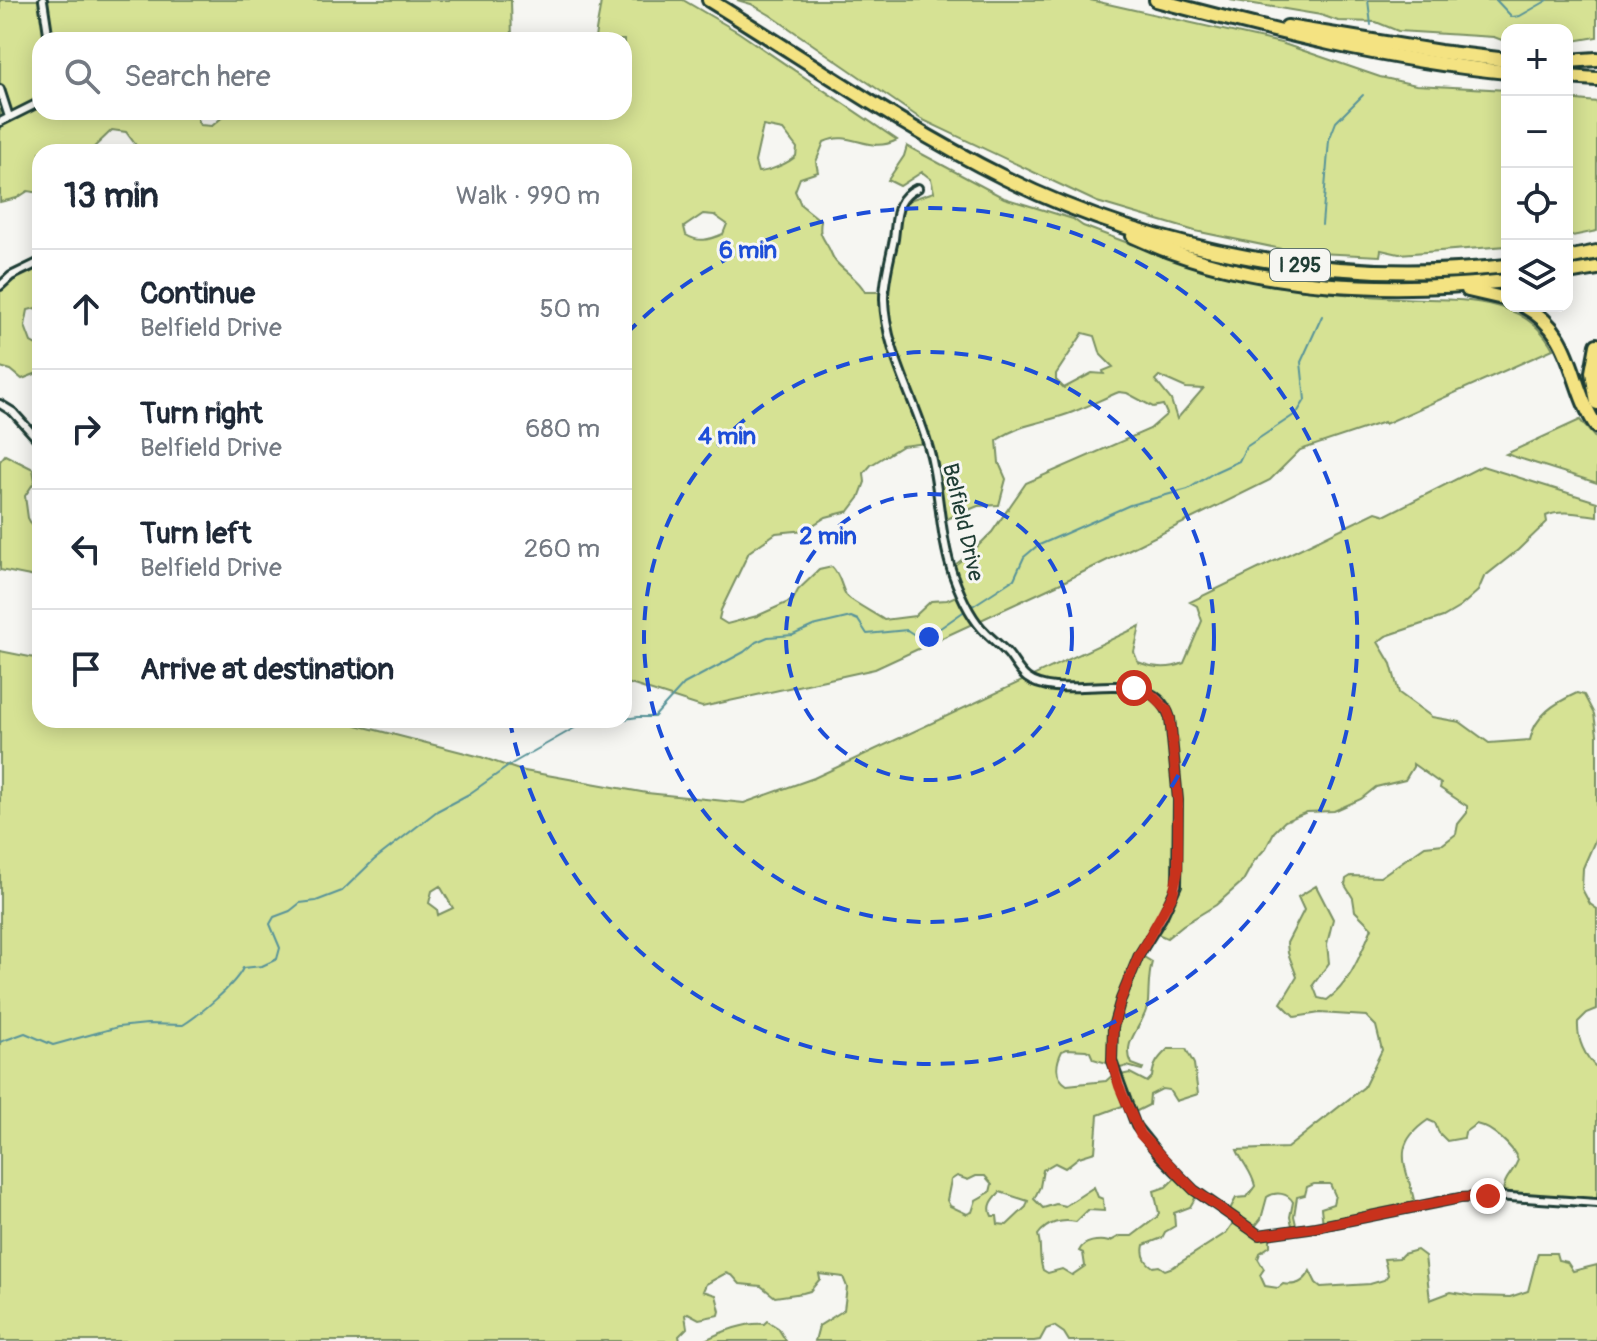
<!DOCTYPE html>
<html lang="en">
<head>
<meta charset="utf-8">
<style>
  :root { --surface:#fff; --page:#f2f2f3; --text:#1f2937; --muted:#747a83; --line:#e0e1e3 }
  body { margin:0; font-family:Pangolin,sans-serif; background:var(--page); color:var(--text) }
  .controls { position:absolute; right:24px; top:24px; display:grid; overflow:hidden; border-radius:16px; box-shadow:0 4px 20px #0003 }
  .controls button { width:72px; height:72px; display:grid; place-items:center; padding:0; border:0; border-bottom:2px solid var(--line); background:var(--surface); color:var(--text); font:40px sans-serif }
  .stop { position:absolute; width:24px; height:24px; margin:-18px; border:6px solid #c8321e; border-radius:50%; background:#fff }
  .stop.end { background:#c8321e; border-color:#fff; box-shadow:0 2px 8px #0008 }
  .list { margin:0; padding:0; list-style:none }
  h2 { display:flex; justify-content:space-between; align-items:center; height:104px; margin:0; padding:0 32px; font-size:34px }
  h2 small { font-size:26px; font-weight:400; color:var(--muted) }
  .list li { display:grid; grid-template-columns:52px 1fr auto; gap:24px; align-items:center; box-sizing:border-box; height:120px; padding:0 32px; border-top:2px solid var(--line) }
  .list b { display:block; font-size:30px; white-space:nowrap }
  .list p { margin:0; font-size:26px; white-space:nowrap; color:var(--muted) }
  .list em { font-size:26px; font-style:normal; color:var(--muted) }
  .icon { flex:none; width:44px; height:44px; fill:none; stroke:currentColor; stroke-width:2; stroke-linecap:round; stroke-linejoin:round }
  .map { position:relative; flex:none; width:1597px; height:1341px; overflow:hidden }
  .search { position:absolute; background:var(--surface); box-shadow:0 4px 20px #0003; left:32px; top:32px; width:600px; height:88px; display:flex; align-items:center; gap:20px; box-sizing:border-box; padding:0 28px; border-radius:24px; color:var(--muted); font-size:30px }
  .panel { position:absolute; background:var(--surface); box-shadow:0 4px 20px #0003; left:32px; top:144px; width:600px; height:584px; border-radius:24px }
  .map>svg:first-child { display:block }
  .green { fill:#d6e294; stroke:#7a9064; stroke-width:2; fill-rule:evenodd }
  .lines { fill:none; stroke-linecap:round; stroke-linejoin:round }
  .stream { stroke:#599499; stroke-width:2 }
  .minor-casing { stroke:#1f3d34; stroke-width:12 }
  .motorway-casing { stroke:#1f3d34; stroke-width:18 }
  .minor { stroke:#f6f6f2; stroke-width:6 }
  .motorway { stroke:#f4e382; stroke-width:12 }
  .route { stroke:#c8321e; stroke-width:10 }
  .ring { fill:none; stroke:#1d4ed8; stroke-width:4; stroke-dasharray:14 10 }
  .labels { text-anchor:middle; stroke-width:6; stroke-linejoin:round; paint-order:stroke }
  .shield { fill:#f6f6f2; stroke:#60746d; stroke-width:2 }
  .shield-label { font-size:20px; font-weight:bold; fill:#1f3d34 }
  .street-label { font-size:22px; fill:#1f3d34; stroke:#f6f6f2 }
  .centre { fill:#1d4ed8; stroke:#f6f6f2; stroke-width:4 }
  .ring-label { font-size:24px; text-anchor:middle; font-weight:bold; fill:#1d4ed8; stroke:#f6f6f2; stroke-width:6; stroke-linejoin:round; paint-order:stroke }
</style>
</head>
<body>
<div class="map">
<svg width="1597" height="1341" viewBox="0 0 1597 1341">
  <rect width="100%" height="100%" fill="#f6f6f2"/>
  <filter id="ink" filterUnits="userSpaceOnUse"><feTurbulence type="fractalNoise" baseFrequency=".0125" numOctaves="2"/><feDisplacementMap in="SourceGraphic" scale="16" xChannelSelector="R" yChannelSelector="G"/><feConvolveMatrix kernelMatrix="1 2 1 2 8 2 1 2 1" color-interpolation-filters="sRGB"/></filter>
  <g filter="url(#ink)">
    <g class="green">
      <path d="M 0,0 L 511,0 L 512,40 L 40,40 L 40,112 L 198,112 L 198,122 L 200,125 L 212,126 L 225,115 L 234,112 L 624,112 L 624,40 L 595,40 C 596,25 600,14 601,0 L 683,0 L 738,32 L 897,140 C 868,155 851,129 824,142 L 816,162 L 818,172 L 800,178 L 795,191 L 801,205 L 821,221 C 819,233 821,235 827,245 C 831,251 832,258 837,263 C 845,272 860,280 865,292 L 884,292 L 898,208 L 903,202 L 934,192 L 931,179 L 922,172 L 900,186 L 888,180 L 904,156 L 907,146 L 1004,198 L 1073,219 L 1083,226 C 1144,249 1212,276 1277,286 C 1317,292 1358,296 1399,298 C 1432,300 1464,297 1496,306 C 1521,312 1541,326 1553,349 L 1385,424 L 1384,422 L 1300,450 L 1270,480 L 1063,582 L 875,669 L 702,707 L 624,682 L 624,152 L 141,152 L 126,132 L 112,130 L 89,152 L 40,152 L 40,193 L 28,191 L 17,198 L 0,202 ZM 763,126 L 783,130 L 797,148 L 796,156 C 789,163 768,172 758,172 L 755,162 ZM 703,214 L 714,215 L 727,224 L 723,234 C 709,240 699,243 686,235 L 684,227 ZM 1083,333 L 1095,336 L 1101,355 L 1113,367 L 1103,371 L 1104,374 L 1092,373 L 1064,388 L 1056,380 L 1056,374 ZM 1159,376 L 1186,388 L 1203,389 L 1177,419 L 1171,400 L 1155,380 ZM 1119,392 L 1127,393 L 1153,407 L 1163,405 L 1167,414 L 1150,429 L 1026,483 L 992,532 L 971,553 L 952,567 L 961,594 L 947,600 L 931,601 L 915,616 L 884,620 C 876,614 850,601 846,595 C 840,585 841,576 832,567 L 819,570 L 798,590 L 793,600 L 757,616 L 727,624 L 719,619 L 721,610 L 749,552 L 776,533 L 805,530 L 826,517 L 849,511 L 859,498 L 865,482 L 864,473 L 871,465 L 902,446 L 926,443 L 942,521 L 978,506 L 999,505 L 1006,479 L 999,463 L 997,440 C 1023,422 1046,423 1073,412 C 1089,406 1104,398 1119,392 Z"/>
      <path d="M 737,0 L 1090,0 L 1281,43 L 1380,77 L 1416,85 L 1507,90 L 1507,246 L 1399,254 L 1381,250 L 1380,256 L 1296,252 L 1195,231 L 1097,202 L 921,119 L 770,15 L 751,4 Z"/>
      <path d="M 1230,0 L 1597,0 L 1597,37 L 1567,42 L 1567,30 L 1507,30 L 1507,42 L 1494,37 L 1398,31 L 1376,22 L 1338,21 L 1321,15 Z"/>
      <path d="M 1567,99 L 1597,102 L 1597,231 L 1567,237 Z"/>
      <path d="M 40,261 L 40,307 L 28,310 L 25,326 L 31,342 L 40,347 L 40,372 L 22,379 L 11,370 L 0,367 L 0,289 L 18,274 Z"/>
      <path d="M 1580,420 L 1597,440 L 1597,483 L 1506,454 Z"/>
      <path d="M 5,455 L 33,469 L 35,481 L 25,496 L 28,518 L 33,527 L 40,529 L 40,578 L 0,570 L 0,461 Z"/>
      <path d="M 1482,466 L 1597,502 L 1597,516 C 1581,514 1560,509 1546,516 L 1547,522 L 1518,550 L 1484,577 L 1478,591 L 1460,607 L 1443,617 L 1386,636 L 1378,642 L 1391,664 L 1399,693 L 1432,717 L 1460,722 L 1489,743 L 1530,740 C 1535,715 1555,703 1577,693 L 1584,695 L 1594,714 L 1597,734 L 1597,836 L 1583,868 L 1582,889 L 1590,904 L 1597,909 L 1597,1009 L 1587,1013 L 1578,1022 C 1577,1041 1584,1055 1597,1068 L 1597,1202 L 1503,1196 C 1503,1176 1512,1176 1518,1160 C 1513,1146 1491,1127 1476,1124 L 1465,1132 L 1464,1138 L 1447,1141 L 1439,1133 L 1435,1123 L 1428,1120 C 1388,1147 1408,1167 1415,1205 L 1323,1224 L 1321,1208 L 1333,1204 L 1335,1195 L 1330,1184 L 1314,1184 L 1307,1187 L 1305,1195 L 1297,1197 L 1294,1216 L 1297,1229 L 1293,1229 L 1290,1217 L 1293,1202 C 1288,1193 1276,1191 1267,1197 L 1261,1219 L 1252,1230 L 1270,1234 L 1270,1246 L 1260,1253 L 1258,1259 L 1264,1269 L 1260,1275 L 1265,1286 L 1278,1288 L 1283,1284 C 1295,1286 1305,1282 1310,1271 L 1316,1283 L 1321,1287 L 1370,1284 L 1384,1280 L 1388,1275 L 1384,1259 L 1399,1258 L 1403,1254 L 1417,1250 L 1425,1256 L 1430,1300 L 1451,1292 L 1474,1296 L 1510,1297 L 1528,1291 L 1538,1253 L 1556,1253 L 1558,1260 L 1567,1262 L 1573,1271 L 1597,1265 L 1597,1341 L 1069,1341 L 1064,1333 L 1054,1326 L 1046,1329 L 1040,1340 L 1034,1341 L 815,1341 L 819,1326 L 844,1310 L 847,1287 L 843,1277 L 819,1274 L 820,1279 L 810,1291 L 803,1293 L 775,1297 L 761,1286 L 740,1284 L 733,1276 L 726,1273 L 706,1284 L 703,1291 L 716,1295 L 720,1311 L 719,1315 L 699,1319 L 688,1313 L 685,1315 L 687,1328 L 679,1336 L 680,1341 L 0,1341 L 0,651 L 40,659 L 40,720 L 337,720 L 481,757 L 519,770 L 647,793 L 744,803 L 814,778 L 1140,626 L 1134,652 L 1138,662 C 1153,668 1170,669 1184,663 L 1202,621 L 1197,606 L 1190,602 L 1376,512 L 1386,515 ZM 1413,764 L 1441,784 L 1440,788 L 1467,806 L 1467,813 L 1458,824 L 1456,834 L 1443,844 L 1425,846 L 1380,877 L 1351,876 L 1346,879 L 1345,885 L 1353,898 L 1355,911 L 1372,928 C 1360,955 1351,982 1327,1000 L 1318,998 L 1313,985 L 1329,963 L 1327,944 L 1333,919 L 1316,886 L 1298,897 L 1304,910 L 1287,943 L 1288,953 L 1297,977 L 1281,1003 L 1295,1017 L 1320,1013 L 1366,1016 L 1376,1026 L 1382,1050 L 1364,1087 L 1287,1148 L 1237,1150 C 1243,1164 1252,1172 1255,1186 L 1247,1197 L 1236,1198 L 1228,1213 L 1235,1220 L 1226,1233 L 1173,1267 L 1165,1270 L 1159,1266 L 1153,1267 C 1145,1262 1142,1254 1144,1245 L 1162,1238 L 1165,1232 L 1175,1226 L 1174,1213 L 1190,1207 L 1198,1193 L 1177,1176 L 1166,1187 L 1154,1191 L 1159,1213 L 1157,1217 L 1132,1236 L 1120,1236 L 1109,1242 C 1099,1239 1083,1241 1079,1251 L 1083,1253 L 1085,1266 L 1072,1275 L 1062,1269 L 1048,1273 L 1043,1270 C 1038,1257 1042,1247 1038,1235 C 1047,1222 1063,1219 1076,1222 L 1088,1210 L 1104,1211 L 1103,1199 L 1098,1197 L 1094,1187 L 1065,1206 L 1056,1204 L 1043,1208 L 1034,1199 L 1040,1187 L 1043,1170 L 1055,1163 L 1065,1168 L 1079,1157 L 1095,1152 L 1098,1115 L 1125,1105 L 1133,1113 L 1149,1105 L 1150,1095 L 1162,1089 L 1169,1090 L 1176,1101 L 1198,1094 L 1194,1064 L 1186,1049 L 1168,1049 C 1158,1058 1153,1065 1152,1077 L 1147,1082 L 1130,1073 L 1116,1076 L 1117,1069 L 1127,1066 L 1142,1070 L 1143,1068 L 1132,1064 C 1120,1040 1146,1025 1148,1002 C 1149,988 1148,977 1152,962 L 1139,954 L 1153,932 L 1167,938 L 1183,925 L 1216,905 L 1243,881 L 1254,861 L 1266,848 L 1274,832 L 1285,821 L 1307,812 L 1334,811 L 1361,799 L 1376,787 L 1405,780 L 1413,767 ZM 440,886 L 453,908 L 438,915 L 437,909 L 429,903 L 432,891 ZM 1067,1049 L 1086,1050 L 1090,1052 L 1093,1059 L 1107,1063 L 1115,1073 L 1106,1081 L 1067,1085 C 1054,1077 1056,1063 1062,1051 ZM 957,1176 L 968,1180 L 976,1176 L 985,1176 L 992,1184 L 990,1192 L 976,1200 L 972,1212 L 967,1214 L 950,1206 L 947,1200 L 951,1180 ZM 1000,1192 L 1028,1201 L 1026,1207 L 1007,1225 L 998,1224 L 997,1216 L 992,1216 C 987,1206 993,1199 1000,1192 Z"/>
      <path d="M 767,1321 L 778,1328 L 786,1341 L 703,1341 C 721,1332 744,1322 764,1324 Z"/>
    </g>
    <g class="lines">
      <g class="stream">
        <path d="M 1368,0 L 1371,25"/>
        <path d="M 1496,0 L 1512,17 L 1520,16 L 1548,0"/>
        <path d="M 1322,225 L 1329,140 L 1336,122 L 1363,95"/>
        <path d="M 971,607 L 1014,579 L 1024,557 L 1037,546 L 1130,505 L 1188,489 L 1215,472 L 1239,461 L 1246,447 L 1297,413 L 1305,400 L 1301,362 L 1322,316"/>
        <path d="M 0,1042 L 25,1033 L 53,1045 L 118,1027 L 147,1024 L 183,1025 C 199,1015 235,985 243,968 L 262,966 L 277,959 L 280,948 L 270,924 L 274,917 L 290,911 L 300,903 L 316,901 L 342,891 L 374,860 L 437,811 L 469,794 L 513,763 L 578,726 L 638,717 L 654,717 L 684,684 L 744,652 L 756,642 L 768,637 L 793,635 L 813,626 L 851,617 L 858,620 L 867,634 L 907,630 L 918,637 L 926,638 L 966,610"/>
      </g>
      <defs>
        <g id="minor">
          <path d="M 43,0 L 49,40"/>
          <path d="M 0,89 L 9,117"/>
          <path d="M 0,122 L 40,102"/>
          <path d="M 918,188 C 895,198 897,216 894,239 C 890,259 884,278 884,299 C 885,353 918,403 931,456 C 940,494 940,537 953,575 C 960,594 971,619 986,633 C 993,640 1001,646 1008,654 C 1014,661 1019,672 1027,678 C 1063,705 1151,659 1170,718 L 1178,800 L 1177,885 L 1162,918 L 1139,955 L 1121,999 L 1113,1027 L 1112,1061 L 1136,1126 L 1160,1156 L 1194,1190 L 1259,1235 L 1316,1227 L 1460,1198 L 1496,1196 L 1597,1203"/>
          <path d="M 0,286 L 11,276 L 40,262"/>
          <path d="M 0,404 L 13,412 L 40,442"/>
        </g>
        <g id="motorway">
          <path d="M 709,0 C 807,60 902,127 1005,178 C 1159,254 1337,285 1507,266"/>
          <path d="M 1156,0 C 1274,31 1384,60 1507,72"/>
          <path d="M 1287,27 L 1440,52 L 1507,60"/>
          <path d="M 1567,61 L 1597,59"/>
          <path d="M 1567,77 L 1597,79"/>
          <path d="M 1133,236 C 1247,289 1384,294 1507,281"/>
          <path d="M 1567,258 L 1597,252"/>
          <path d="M 1567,273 L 1597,268"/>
          <path d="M 1468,290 L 1507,299"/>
          <path d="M 1524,306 C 1576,334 1568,384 1597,427"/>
          <path d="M 1597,345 L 1592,372 L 1597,403"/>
        </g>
      </defs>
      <use href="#minor" class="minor-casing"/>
      <use href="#motorway" class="motorway-casing"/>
      <use href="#minor" class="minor"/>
      <use href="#motorway" class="motorway"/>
    </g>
  </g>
  <g class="lines" filter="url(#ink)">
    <path class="route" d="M 1134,688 L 1152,695 L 1167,710 L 1170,718 L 1178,800 L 1178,871 L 1173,894 L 1139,955 L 1121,999 L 1113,1027 L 1112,1061 L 1119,1086 L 1140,1134 L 1194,1190 L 1259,1235 L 1316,1227 L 1460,1198 L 1488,1196"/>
  </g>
  <g class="ring">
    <circle cx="929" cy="637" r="143"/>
    <circle cx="929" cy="637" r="285"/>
    <path d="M626 334A428 428 0 1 1 510 722"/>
  </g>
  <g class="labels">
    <rect class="shield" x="1270" y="249" width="60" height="32" rx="6"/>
    <g class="shield-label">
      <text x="1300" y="272">I 295</text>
    </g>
    <g class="street-label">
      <text transform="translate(964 522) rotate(77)" y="8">Belfield Drive</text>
    </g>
  </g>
  <circle cx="929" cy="637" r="12" class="centre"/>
  <g class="ring-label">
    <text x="748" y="258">6 min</text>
    <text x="727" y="444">4 min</text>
    <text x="828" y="544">2 min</text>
  </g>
</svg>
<div class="controls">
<button>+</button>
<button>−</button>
<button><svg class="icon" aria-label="locate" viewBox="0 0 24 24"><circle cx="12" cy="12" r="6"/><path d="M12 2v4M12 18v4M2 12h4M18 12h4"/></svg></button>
<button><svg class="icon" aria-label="layers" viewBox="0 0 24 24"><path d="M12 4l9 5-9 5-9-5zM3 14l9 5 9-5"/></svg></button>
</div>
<div class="stop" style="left:1134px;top:688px"></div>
<div class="stop end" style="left:1488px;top:1196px"></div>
<div class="search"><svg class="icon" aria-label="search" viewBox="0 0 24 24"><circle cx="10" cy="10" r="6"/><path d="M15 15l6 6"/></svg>Search here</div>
<section class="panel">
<h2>13 min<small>Walk · 990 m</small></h2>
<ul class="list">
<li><svg class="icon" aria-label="ahead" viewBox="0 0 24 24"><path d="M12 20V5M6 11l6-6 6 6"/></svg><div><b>Continue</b><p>Belfield Drive</p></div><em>50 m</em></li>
<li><svg class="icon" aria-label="right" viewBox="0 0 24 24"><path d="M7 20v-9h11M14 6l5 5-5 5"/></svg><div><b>Turn right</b><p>Belfield Drive</p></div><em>680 m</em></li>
<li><svg class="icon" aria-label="left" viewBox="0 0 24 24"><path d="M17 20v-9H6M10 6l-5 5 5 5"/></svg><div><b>Turn left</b><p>Belfield Drive</p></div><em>260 m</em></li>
<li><svg class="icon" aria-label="arrive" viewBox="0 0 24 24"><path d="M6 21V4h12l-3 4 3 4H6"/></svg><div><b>Arrive at destination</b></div></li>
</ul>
</section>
</div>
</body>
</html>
